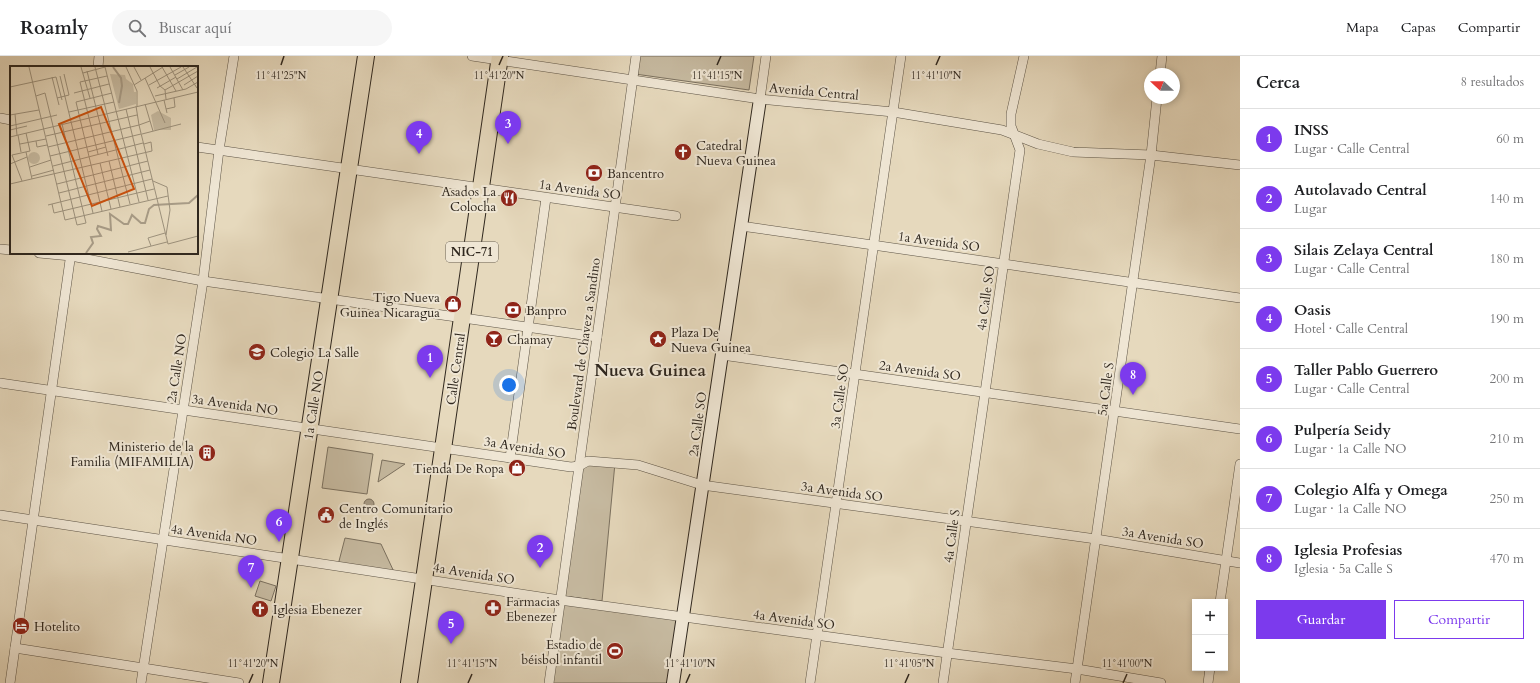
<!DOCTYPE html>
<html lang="es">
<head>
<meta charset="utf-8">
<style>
  :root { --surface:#fff; --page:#f6f6f6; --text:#202124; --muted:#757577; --line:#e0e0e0; --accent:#7c3aed }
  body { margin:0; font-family:Cardo,serif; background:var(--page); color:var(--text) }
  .controls { position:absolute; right:12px; bottom:12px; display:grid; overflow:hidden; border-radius:0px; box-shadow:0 2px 6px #0003 }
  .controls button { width:36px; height:36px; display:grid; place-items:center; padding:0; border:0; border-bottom:1px solid var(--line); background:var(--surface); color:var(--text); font:20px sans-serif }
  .compass { position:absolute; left:1144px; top:12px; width:36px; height:36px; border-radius:50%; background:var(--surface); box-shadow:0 2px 6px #0003; rotate:292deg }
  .you { position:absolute; left:509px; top:329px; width:14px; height:14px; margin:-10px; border:3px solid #fff; border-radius:50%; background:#1a73e8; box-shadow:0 0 0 6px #1a73e833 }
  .badge { display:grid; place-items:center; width:26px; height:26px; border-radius:50%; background:var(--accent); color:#fff; font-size:13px; font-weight:700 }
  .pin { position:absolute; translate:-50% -33px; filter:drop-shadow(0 1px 2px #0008) }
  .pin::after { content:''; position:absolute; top:21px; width:14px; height:12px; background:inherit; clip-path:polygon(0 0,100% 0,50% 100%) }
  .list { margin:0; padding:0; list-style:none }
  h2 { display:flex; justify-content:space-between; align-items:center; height:52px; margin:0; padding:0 16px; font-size:17px }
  h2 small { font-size:13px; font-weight:400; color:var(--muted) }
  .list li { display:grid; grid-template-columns:26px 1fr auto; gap:12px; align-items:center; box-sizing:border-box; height:60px; padding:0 16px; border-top:1px solid var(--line) }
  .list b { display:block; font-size:15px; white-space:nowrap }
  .list p { margin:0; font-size:13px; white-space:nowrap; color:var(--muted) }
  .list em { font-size:13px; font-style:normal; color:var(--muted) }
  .actions { display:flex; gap:8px; padding:12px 16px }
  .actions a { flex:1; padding:9px 0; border:1px solid var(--accent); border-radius:0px; text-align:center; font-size:14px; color:var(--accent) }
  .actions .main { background:var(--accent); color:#fff }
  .icon { flex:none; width:22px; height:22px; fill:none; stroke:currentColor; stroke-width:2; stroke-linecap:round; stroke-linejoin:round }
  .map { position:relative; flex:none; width:1240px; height:627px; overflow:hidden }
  header { display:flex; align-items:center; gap:24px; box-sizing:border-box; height:56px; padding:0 20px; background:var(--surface); border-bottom:1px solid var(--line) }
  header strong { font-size:19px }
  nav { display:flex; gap:22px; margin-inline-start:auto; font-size:14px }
  .search { width:280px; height:36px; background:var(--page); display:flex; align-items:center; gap:10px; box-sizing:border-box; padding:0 14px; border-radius:22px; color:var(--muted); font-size:15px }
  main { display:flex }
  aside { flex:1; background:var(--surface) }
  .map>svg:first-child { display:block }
  .green { fill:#c7bba2; stroke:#7b7160 }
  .water { fill:#a89c87; stroke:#786d5d }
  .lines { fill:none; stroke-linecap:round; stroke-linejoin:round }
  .street-casing { stroke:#5d5446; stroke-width:10 }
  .secondary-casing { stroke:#2f271e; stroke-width:14 }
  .highway-casing { stroke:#2f271e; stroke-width:18 }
  .street { stroke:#efe6d4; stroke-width:9 }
  .secondary { stroke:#efe6d4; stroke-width:12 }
  .highway { stroke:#e6d9bd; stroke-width:16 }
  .ticks { fill:none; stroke:#2f271e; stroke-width:1.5 }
  .labels { text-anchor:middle; stroke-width:4; stroke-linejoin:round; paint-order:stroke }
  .shield { fill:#efe6d4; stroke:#696055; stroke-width:1 }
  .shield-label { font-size:12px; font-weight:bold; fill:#2f271e }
  .street-label { font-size:13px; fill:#2f271e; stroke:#efe6d4 }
  .poi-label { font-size:13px; fill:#2f271e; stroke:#efe6d4; text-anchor:start }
  .district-label { font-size:17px; font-weight:bold; fill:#2f271e; stroke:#efe6d4 }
  .inset-river { fill:none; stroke:#a89c87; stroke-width:2 }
  .inset-road { fill:none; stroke:#9d927d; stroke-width:1 }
  .view { fill:#cc520f; fill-opacity:0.15; stroke:#cc520f; stroke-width:2 }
  .inset-edge { fill:none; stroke:#2f271e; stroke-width:2 }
  .ticks-label { font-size:10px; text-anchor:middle; fill:#2f271e; stroke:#efe6d4; stroke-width:4; stroke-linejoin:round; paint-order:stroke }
</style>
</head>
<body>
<header>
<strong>Roamly</strong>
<div class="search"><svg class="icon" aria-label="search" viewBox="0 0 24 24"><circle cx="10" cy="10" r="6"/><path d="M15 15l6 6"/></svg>Buscar aquí</div>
<nav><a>Mapa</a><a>Capas</a><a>Compartir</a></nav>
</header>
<main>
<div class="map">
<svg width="1240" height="627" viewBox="0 0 1240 627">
  <rect width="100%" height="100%" fill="#e6d9bd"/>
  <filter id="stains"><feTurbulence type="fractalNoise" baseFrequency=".005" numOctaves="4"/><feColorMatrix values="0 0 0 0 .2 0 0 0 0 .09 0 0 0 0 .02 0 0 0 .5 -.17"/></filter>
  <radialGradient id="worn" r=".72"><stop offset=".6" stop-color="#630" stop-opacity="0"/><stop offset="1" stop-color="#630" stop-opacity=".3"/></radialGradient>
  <g class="green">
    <path d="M 637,0 L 754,0 L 749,34 L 635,18 Z"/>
    <path d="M 328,391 L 373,398 L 367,438 L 322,432 Z"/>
    <path d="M 382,404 L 405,408 L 378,426 Z"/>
    <path d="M 615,407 L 602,545 L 563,540 L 581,415 L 586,409 Z"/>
    <path d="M 345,482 L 381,488 L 395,518 L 338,509 Z"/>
    <path d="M 260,525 L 276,530 L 271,545 L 255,540 Z"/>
    <path d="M 563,548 L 678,564 L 669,627 L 552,627 Z"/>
  </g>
  <circle class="water" cx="369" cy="448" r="5"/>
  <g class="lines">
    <defs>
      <g id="street">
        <path d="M 472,0 L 760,43 L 893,56 L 1002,74 L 1038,88 L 1073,96 L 1151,99 L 1240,109"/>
        <path d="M 98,11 L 99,0"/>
        <path d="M 1160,18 L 1162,0"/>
        <path d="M 760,43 L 766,0"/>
        <path d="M 0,62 L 11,64"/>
        <path d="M 197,91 L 676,160"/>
        <path d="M 741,170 L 1240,242"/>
        <path d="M 0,193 L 11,194"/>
        <path d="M 39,197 L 71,200 L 203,225 L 597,281"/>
        <path d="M 722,299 L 1240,373"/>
        <path d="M 0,327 L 571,411 L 579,410 L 588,405 L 638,409 L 702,429 L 1096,483 L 1240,507"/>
        <path d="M 510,402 L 546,142"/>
        <path d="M 0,459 L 560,544 L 947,597 L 1077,613 L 1161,627"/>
        <path d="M 1220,546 L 1240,408"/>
        <path d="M 15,592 L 239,627"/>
        <path d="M 10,627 L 71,197"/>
        <path d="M 141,627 L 203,225 L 219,94 L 234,0"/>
        <path d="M 549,627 L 636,0"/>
        <path d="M 810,627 L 901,0"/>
        <path d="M 943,627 L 1020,94 L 1011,70 L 1011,58 L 1024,0"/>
        <path d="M 1075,627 L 1151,99 L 1157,42"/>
        <path d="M 1208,627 L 1210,612"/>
      </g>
      <path id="secondary" d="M 673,627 L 760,43"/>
      <g id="highway">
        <path d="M 271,627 L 366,0"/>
        <path d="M 409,627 L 500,0"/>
      </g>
    </defs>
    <use href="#street" class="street-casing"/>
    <use href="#secondary" class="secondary-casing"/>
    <use href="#highway" class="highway-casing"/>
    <use href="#street" class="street"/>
    <use href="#secondary" class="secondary"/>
    <use href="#highway" class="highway"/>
  </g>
  <path class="ticks" d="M 281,9 L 284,0M 499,9 L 503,0M 717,9 L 721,0M 936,9 L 940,0M 249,627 L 253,618M 468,627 L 472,618M 686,627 L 690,618M 905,627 L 909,618M 1123,627 L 1127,618"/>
  <defs>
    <symbol id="church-disc" viewBox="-11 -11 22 22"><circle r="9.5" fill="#8f2418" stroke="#efe6d4"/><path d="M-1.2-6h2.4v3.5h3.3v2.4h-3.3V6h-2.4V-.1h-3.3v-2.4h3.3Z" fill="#fff"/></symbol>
    <symbol id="bank-disc" viewBox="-11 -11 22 22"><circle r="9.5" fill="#8f2418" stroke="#efe6d4"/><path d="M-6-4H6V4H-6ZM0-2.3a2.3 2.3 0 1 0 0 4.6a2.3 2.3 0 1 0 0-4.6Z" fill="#fff"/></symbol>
    <symbol id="restaurant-disc" viewBox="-11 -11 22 22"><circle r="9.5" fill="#8f2418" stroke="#efe6d4"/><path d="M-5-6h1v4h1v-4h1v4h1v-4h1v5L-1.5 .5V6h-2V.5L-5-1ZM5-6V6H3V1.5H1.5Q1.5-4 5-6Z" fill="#fff"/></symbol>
    <symbol id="shop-disc" viewBox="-11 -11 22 22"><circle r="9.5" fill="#8f2418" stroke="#efe6d4"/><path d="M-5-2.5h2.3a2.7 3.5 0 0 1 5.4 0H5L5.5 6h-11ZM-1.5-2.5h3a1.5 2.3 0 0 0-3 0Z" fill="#fff"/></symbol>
    <symbol id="bar-disc" viewBox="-11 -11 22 22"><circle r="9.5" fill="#8f2418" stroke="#efe6d4"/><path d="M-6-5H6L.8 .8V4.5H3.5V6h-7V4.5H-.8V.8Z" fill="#fff"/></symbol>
    <symbol id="sight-disc" viewBox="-11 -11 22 22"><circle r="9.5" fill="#8f2418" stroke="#efe6d4"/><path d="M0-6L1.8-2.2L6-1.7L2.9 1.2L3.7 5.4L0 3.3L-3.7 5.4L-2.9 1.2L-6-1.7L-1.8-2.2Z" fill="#fff"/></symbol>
    <symbol id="school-disc" viewBox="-11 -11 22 22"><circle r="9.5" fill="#8f2418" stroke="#efe6d4"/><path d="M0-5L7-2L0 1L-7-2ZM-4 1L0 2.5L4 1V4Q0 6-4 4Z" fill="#fff"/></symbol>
    <symbol id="building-disc" viewBox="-11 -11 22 22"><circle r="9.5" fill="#8f2418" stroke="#efe6d4"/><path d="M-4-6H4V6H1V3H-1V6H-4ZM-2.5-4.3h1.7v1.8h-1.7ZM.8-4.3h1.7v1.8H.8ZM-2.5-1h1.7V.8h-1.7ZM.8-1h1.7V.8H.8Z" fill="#fff"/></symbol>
    <symbol id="civic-disc" viewBox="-11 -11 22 22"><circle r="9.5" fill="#8f2418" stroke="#efe6d4"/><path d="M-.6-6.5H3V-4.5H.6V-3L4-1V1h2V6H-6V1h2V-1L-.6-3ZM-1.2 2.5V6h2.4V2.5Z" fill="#fff"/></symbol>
    <symbol id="pharmacy-disc" viewBox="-11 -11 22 22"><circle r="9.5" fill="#8f2418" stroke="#efe6d4"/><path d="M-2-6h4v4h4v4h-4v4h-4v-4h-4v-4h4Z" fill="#fff"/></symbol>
    <symbol id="hotel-disc" viewBox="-11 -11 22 22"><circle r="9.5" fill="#8f2418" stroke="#efe6d4"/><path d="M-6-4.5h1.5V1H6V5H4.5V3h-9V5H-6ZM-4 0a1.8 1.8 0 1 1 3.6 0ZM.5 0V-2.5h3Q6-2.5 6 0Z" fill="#fff"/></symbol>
    <symbol id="stadium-disc" viewBox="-11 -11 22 22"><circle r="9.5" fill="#8f2418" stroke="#efe6d4"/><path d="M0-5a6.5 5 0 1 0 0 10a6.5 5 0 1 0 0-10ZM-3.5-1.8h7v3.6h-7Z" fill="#fff"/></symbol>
  </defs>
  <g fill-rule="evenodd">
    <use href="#church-disc" x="673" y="86" width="20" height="20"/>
    <use href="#bank-disc" x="584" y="107" width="20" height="20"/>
    <use href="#restaurant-disc" x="499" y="132" width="20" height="20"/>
    <use href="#shop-disc" x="443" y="238" width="20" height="20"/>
    <use href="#bank-disc" x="503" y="244" width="20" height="20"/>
    <use href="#bar-disc" x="484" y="273" width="20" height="20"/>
    <use href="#sight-disc" x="648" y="273" width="20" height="20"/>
    <use href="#school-disc" x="247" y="286" width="20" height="20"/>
    <use href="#building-disc" x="197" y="387" width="20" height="20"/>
    <use href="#shop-disc" x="507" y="402" width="20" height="20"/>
    <use href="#civic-disc" x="316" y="449" width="20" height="20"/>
    <use href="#pharmacy-disc" x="483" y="542" width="20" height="20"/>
    <use href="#church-disc" x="250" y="543" width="20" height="20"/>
    <use href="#hotel-disc" x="11" y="560" width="20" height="20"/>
    <use href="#stadium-disc" x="605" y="585" width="20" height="20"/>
  </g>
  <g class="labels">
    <rect class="shield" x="446" y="186" width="52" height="20" rx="3"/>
    <g class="shield-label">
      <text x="472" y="200">NIC-71</text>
    </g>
    <g class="street-label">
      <text transform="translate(814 35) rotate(5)" y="5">Avenida Central</text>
      <text transform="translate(580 133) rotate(8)" y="5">1a Avenida SO</text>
      <text transform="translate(939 185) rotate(8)" y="5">1a Avenida SO</text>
      <text transform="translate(985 242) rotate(-82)" y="5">4a Calle SO</text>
      <text transform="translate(583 288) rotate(-82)" y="5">Boulevard de Chavez a Sandino</text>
      <text transform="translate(176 312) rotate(-81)" y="5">2a Calle NO</text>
      <text transform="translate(455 313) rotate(-82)" y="5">Calle Central</text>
      <text transform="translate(920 314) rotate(8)" y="5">2a Avenida SO</text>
      <text transform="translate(1105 333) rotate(-82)" y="5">5a Calle S</text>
      <text transform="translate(839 340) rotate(-82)" y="5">3a Calle SO</text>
      <text transform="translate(235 348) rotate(8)" y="5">3a Avenida NO</text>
      <text transform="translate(313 349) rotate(-81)" y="5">1a Calle NO</text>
      <text transform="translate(697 368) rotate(-82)" y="5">2a Calle SO</text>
      <text transform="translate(525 391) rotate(9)" y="5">3a Avenida SO</text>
      <text transform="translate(842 435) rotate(8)" y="5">3a Avenida SO</text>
      <text transform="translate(214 478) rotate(8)" y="5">4a Avenida NO</text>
      <text transform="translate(951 480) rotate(-82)" y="5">4a Calle S</text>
      <text transform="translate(1163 481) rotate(9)" y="5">3a Avenida SO</text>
      <text transform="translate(474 517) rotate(9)" y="5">4a Avenida SO</text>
      <text transform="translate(794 563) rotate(8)" y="5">4a Avenida SO</text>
    </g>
    <g class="poi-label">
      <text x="696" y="94">Catedral<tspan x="696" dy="15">Nueva Guinea</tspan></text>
      <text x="607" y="122">Bancentro</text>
      <text x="496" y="140" text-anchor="end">Asados La<tspan x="496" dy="15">Colocha</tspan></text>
      <text x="440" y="246" text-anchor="end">Tigo Nueva<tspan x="440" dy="15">Guinea Nicaragua</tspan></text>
      <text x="526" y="259">Banpro</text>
      <text x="671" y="281">Plaza De<tspan x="671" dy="15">Nueva Guinea</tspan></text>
      <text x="507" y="288">Chamay</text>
      <text x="270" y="301">Colegio La Salle</text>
      <text x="194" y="395" text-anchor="end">Ministerio de la<tspan x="194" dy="15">Familia (MIFAMILIA)</tspan></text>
      <text x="504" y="417" text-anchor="end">Tienda De Ropa</text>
      <text x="339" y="457">Centro Comunitario<tspan x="339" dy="15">de Inglés</tspan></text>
      <text x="506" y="550">Farmacias<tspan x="506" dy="15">Ebenezer</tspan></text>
      <text x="273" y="558">Iglesia Ebenezer</text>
      <text x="34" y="575">Hotelito</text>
      <text x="602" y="593" text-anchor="end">Estadio de<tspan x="602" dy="15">béisbol infantil</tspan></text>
    </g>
    <g class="district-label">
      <text x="650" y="320">Nueva Guinea</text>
    </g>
  </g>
  <g transform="translate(10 10)">
    <rect width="188" height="188" fill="#e6d9bd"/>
    <path d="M 100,8 L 115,9 L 116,13 L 123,18 L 124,26 L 126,26 L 126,38 L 109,43 ZM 148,45 L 161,52 L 161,64 L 144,64 L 141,49 ZM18 92a6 6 0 1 1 12 0a6 6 0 1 1-12 0Z" fill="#c7bba2"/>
    <path class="inset-river" d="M 103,1 L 111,12 L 112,20 L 109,37M 76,187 L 83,177 L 81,171 L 91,170 L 87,163 L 88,160 L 101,164 L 100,148 L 114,158 L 118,158 L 122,149 L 131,157 L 135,157 L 139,143 L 144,139 L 179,137 L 188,129"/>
    <path class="inset-road" d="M 19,1 L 40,90 L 131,68M 71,1 L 80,32M 85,1 L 120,138M 95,1 L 129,136M 116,1 L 127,25 L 127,40M 124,1 L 131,14M 140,1 L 150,20 L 155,24 L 156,33M 152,1 L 166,25M 160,1 L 173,24M 173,1 L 187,22M 77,5 L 98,90M 73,7 L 95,1M 165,9 L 179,1M 50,10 L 83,147M 42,11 L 49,39M 135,12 L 155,57M 167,13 L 187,1M 124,19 L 153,1M 139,19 L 171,1M 174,19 L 188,10M 0,21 L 46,11 L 52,34M 147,22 L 166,11M 155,24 L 188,5M 64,27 L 99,18M 26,30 L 35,27 L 67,159 L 76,157 L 52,58M 145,30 L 176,23 L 188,16M 47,32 L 59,29 L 54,8M 154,34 L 157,47M 135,38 L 143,65M 126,40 L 129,59 L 140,55M 116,43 L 138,134M 156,43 L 165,41 L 164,32M 59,46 L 104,36M 5,48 L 7,69M 0,49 L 29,44M 0,60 L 47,49M 0,64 L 17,60M 132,68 L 171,58M 8,69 L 11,86M 36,70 L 127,49M 0,71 L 188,26M 26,75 L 27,81 L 37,79M 10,78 L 36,73M 38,81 L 129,59 L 158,178 L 188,170M 16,86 L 22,113M 78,86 L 96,81M 88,88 L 70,16 L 97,10M 40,90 L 55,154 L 158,130M 99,95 L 110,141M 90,97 L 101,143M 0,98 L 17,91M 43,100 L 133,77M 20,101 L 41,94M 22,110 L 44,104M 12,115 L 2,89 L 20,85 L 16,67M 143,115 L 157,121 L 160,144 L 156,169M 0,118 L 142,85 L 141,76 L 134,78M 47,118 L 138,95M 49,127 L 140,104M 42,138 L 44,147 L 144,123M 38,139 L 142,113M 92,145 L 66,36 L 102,27M 141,180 L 138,172 L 155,167M 118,186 L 157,176"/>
    <path class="view" d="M 91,41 L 124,123 L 82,140 L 49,58 Z"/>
    <rect width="188" height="188" class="inset-edge"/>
  </g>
  <g class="ticks-label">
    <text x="281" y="23">11°41'25"N</text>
    <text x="499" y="23">11°41'20"N</text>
    <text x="717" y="23">11°41'15"N</text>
    <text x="936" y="23">11°41'10"N</text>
    <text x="253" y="611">11°41'20"N</text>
    <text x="472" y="611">11°41'15"N</text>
    <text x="690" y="611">11°41'10"N</text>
    <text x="909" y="611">11°41'05"N</text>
    <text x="1127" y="611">11°41'00"N</text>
  </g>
  <rect width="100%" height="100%" filter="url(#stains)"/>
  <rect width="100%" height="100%" fill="url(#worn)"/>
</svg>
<div class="controls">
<button>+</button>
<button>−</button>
</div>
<svg class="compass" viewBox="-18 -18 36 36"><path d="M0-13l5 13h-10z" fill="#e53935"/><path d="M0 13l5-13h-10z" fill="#757577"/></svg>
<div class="you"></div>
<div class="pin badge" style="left:430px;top:322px">1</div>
<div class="pin badge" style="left:540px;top:512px">2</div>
<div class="pin badge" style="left:508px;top:88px">3</div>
<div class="pin badge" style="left:419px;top:98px">4</div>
<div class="pin badge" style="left:451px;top:588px">5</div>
<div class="pin badge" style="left:279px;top:486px">6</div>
<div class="pin badge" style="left:251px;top:532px">7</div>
<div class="pin badge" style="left:1133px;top:339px">8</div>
</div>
<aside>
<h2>Cerca<small>8 resultados</small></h2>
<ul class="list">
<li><span class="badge">1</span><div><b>INSS</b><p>Lugar · Calle Central</p></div><em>60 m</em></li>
<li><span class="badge">2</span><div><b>Autolavado Central</b><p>Lugar</p></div><em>140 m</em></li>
<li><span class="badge">3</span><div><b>Silais Zelaya Central</b><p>Lugar · Calle Central</p></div><em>180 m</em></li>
<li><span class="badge">4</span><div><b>Oasis</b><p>Hotel · Calle Central</p></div><em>190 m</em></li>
<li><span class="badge">5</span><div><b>Taller Pablo Guerrero</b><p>Lugar · Calle Central</p></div><em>200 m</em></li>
<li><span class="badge">6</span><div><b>Pulpería Seidy</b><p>Lugar · 1a Calle NO</p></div><em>210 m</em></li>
<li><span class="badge">7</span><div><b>Colegio Alfa y Omega</b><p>Lugar · 1a Calle NO</p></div><em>250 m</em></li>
<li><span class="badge">8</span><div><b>Iglesia Profesias</b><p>Iglesia · 5a Calle S</p></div><em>470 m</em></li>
</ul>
<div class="actions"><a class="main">Guardar</a><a>Compartir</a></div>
</aside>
</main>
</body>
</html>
